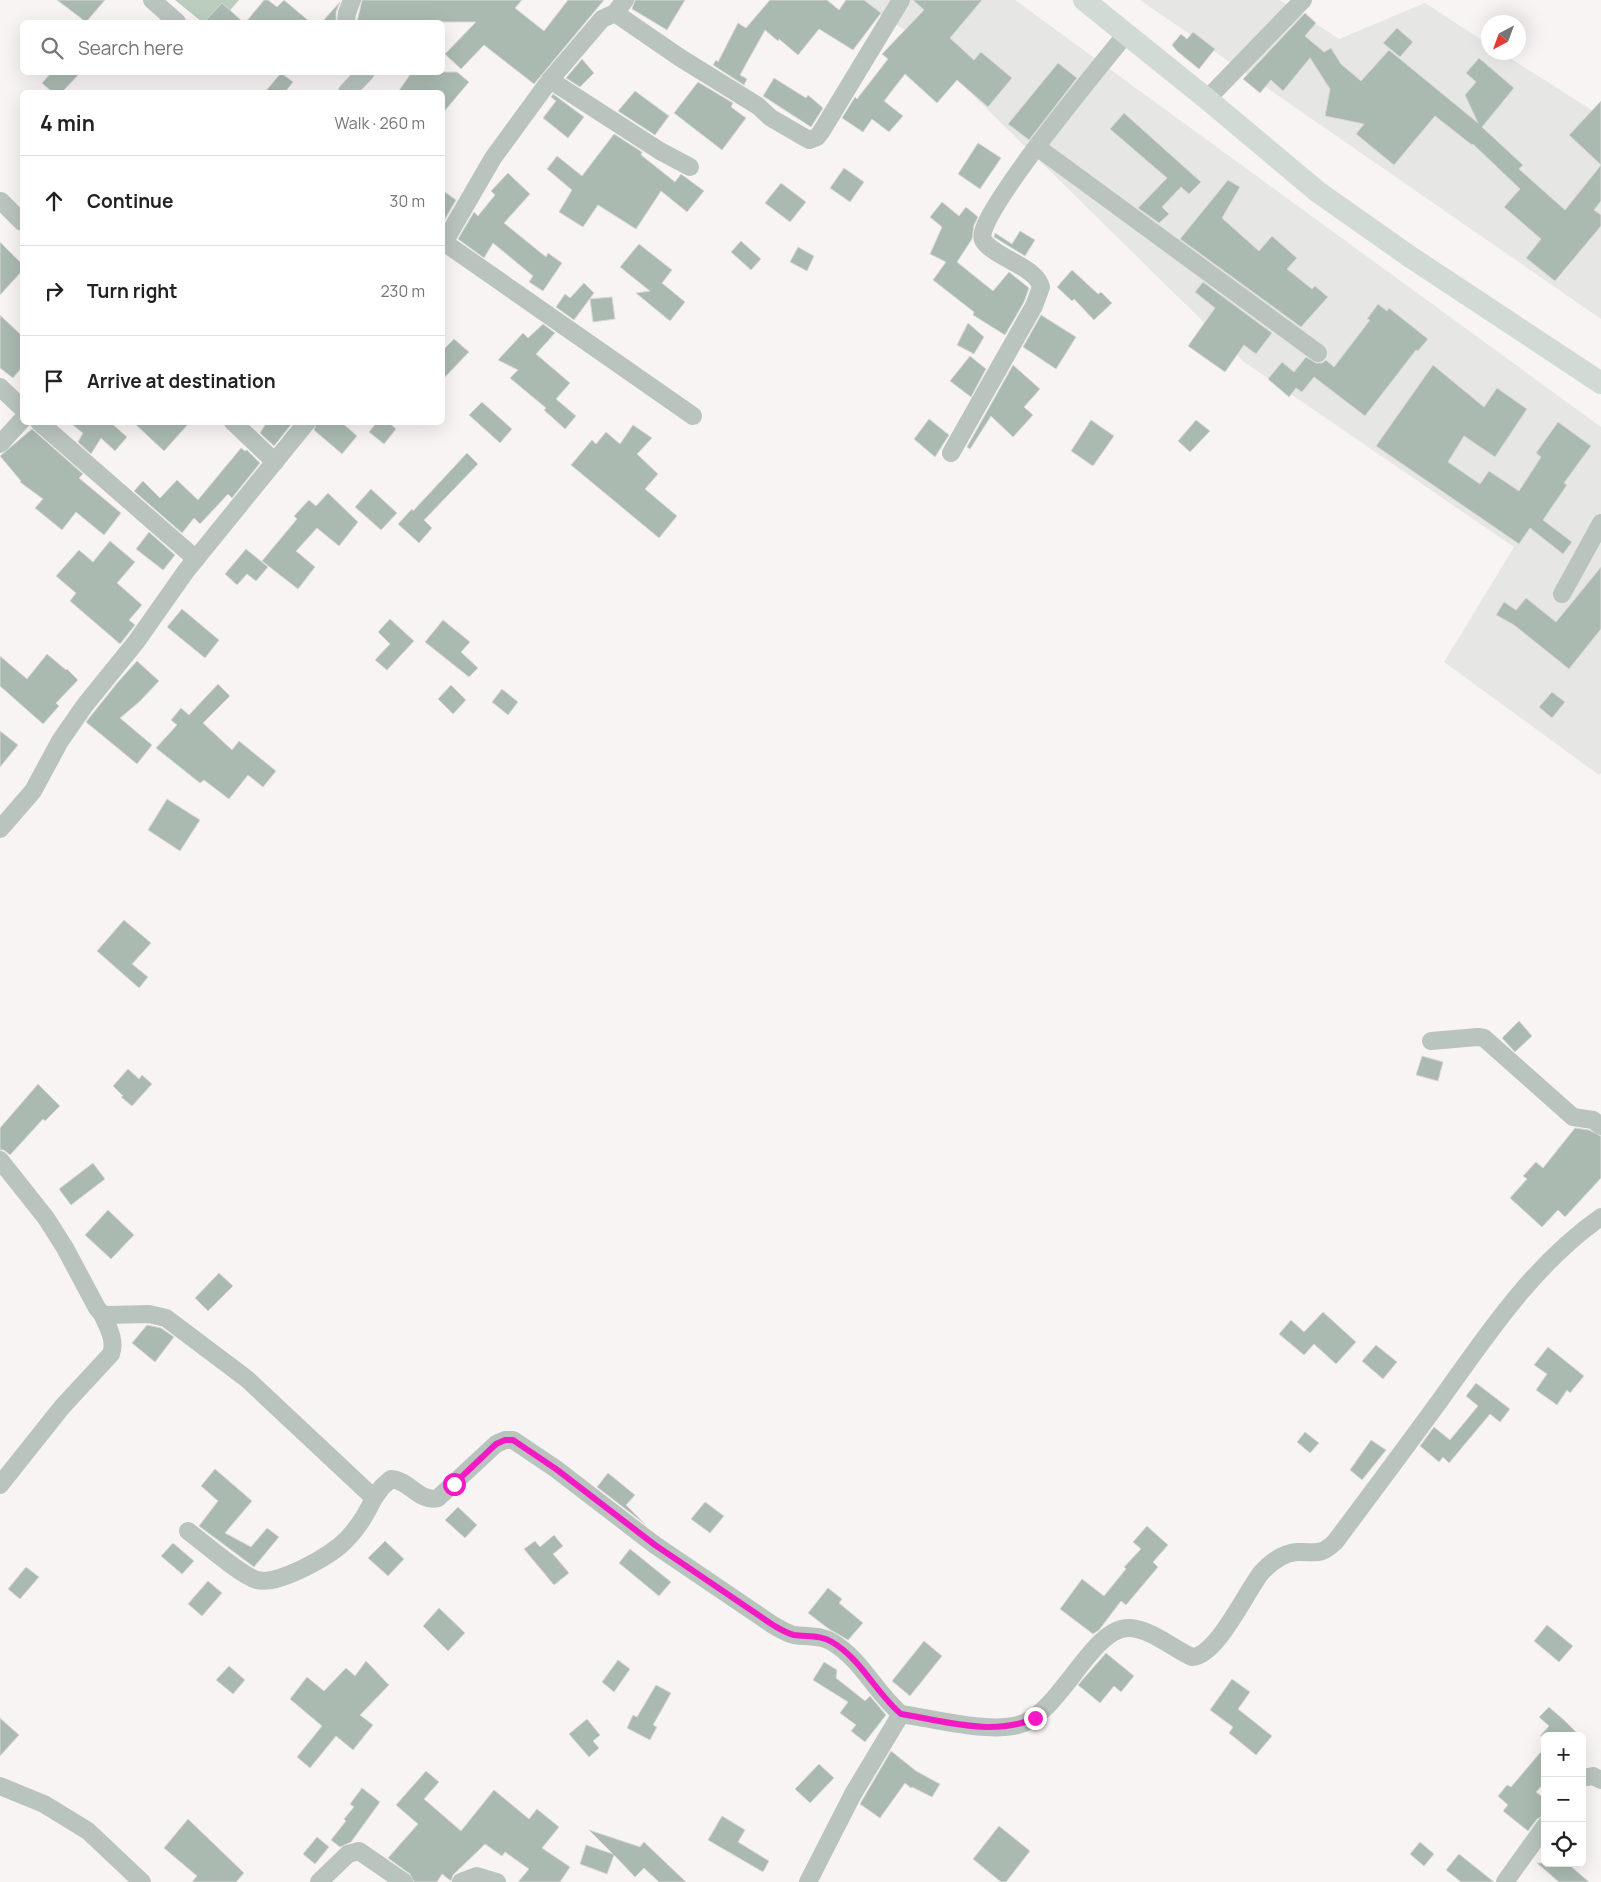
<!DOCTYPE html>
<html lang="en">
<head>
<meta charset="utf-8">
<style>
  :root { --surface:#fff; --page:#f2f2f2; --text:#222; --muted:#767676; --line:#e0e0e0 }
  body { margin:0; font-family:Manrope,sans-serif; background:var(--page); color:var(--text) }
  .controls { position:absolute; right:15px; bottom:15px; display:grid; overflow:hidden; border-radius:8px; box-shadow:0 5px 20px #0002 }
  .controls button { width:45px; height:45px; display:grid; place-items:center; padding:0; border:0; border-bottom:1px solid var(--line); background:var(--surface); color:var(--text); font:25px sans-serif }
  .compass { position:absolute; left:1481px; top:15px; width:45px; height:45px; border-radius:50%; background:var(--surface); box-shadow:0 5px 20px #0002; rotate:221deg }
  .stop { position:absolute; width:15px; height:15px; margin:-11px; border:4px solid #f319c5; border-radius:50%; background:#fff }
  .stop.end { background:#f319c5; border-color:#fff; box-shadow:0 1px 5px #0008 }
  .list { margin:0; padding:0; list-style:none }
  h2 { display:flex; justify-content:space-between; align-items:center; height:65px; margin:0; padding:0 20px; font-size:21px }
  h2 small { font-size:16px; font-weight:400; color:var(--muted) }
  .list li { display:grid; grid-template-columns:32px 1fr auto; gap:15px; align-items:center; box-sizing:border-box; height:90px; padding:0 20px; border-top:1px solid var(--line) }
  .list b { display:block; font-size:19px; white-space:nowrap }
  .list em { font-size:16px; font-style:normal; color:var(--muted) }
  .icon { flex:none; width:28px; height:28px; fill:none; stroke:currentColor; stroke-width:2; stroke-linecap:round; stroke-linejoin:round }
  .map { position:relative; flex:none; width:1601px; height:1882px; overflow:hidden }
  .search { position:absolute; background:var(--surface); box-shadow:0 5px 20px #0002; left:20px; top:20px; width:425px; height:55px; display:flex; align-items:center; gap:12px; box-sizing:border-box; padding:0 18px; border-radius:8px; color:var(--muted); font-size:19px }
  .panel { position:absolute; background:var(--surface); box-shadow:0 5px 20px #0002; left:20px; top:90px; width:425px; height:335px; border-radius:8px }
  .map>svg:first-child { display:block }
  .built { fill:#e6e6e4 }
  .water { fill:#bacdbf }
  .building { fill:#abbab1; stroke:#d9d7d7 }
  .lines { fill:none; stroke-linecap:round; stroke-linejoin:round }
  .minor { stroke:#b8c4bd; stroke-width:18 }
  .major { stroke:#d1dad5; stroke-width:22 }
  .route { stroke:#f319c5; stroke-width:6 }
</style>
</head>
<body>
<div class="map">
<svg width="1601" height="1882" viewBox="0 0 1601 1882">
  <rect width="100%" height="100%" fill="#f8f4f4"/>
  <g class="built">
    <path d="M 855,0 L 1015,0 L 1601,427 L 1601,773 L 1599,775 L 1444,662 L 1514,547 L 1244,362 L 910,33 Z"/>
    <path d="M 1140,0 L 1280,0 L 1339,39 L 1425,3 L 1488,44 L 1488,52 L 1502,53 L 1601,116 L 1601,319 Z"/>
  </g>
  <path class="water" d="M 175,0 L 239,0 L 220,22 L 202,22 Z"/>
  <g class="building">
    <path d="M 57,0 L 105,0 L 86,22 Z"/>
    <path d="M 264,0 L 268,0 L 277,7 L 284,0 L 310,22 L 246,22 Z"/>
    <path d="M 362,0 L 522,0 L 515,8 L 544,31 L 568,0 L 604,0 L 534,84 L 484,45 L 461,69 L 445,54 L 476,22 L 357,22 Z"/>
    <path d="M 635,0 L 685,0 L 667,30 L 632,9 Z"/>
    <path d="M 770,0 L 827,0 L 839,10 L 846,0 L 864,0 L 881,13 L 853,50 L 819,29 L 798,55 L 779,39 L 778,41 L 765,30 L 740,75 L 747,79 L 744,85 L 713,65 L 716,60 L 718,62 L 738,23 L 746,28 Z"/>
    <path d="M 913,0 L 982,0 L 950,38 L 974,60 L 981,52 L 1012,78 L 988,107 L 957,80 L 937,103 L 905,74 L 884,101 L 903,116 L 889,132 L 872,119 L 863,132 L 842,118 L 855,97 L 857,99 L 888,59 L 882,54 L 924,10 Z"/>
    <path d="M 340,2 L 336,12 L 336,22 L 322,22 Z"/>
    <path d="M 222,3 L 243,22 L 204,22 Z"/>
    <path d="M 1305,13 L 1316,23 L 1305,36 L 1324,52 L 1331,48 L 1341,64 L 1361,81 L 1389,50 L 1478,123 L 1465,95 L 1476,82 L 1466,73 L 1479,58 L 1514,88 L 1482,127 L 1523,165 L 1519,169 L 1565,210 L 1601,165 L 1601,201 L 1594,210 L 1601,215 L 1601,226 L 1555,281 L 1526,258 L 1541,239 L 1504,207 L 1520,189 L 1473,144 L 1472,145 L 1435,116 L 1394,165 L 1356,134 L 1364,124 L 1325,116 L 1330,89 L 1310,58 L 1283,91 L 1271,80 L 1260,93 L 1243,79 Z"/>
    <path d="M 1397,28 L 1413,42 L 1400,57 L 1383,43 Z"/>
    <path d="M 1193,32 L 1215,49 L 1199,69 L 1177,51 L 1172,45 L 1181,34 L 1187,39 Z"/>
    <path d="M 582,59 L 594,73 L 580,87 L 566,78 Z"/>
    <path d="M 1058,63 L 1077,78 L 1029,140 L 1008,124 Z"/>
    <path d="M 52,72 L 81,72 L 62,92 L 52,92 L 42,83 Z"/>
    <path d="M 412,72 L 457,72 L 469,82 L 442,114 L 442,92 L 398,92 Z"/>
    <path d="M 281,73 L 293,82 L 285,92 L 265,92 Z"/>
    <path d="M 774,78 L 806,98 L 808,95 L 823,108 L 811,127 L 763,96 Z"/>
    <path d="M 698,82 L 733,103 L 731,107 L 746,118 L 722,150 L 674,113 Z"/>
    <path d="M 635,91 L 669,116 L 655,135 L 618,111 Z"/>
    <path d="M 553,94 L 584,117 L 568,138 L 543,118 L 556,101 L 551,97 Z"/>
    <path d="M 1601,101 L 1601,165 L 1569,135 Z"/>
    <path d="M 1124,113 L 1201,182 L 1189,194 L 1181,187 L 1162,207 L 1169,214 L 1159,223 L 1138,208 L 1167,178 L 1110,129 Z"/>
    <path d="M 614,134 L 642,152 L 641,155 L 675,182 L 681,174 L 704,191 L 687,212 L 661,191 L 636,229 L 598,205 L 583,227 L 559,212 L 572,190 L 547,169 L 557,156 L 582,176 Z"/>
    <path d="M 978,143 L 1001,158 L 980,189 L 958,174 Z"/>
    <path d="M 844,168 L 864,182 L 850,202 L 830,188 Z"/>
    <path d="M 508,173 L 530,194 L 504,223 L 546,257 L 548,253 L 562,263 L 543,291 L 529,282 L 533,276 L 493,243 L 484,258 L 458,239 L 474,212 L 478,216 L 495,195 L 491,191 Z"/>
    <path d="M 1228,180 L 1240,187 L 1222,218 L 1259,251 L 1272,236 L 1297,258 L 1287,269 L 1312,289 L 1315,286 L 1328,297 L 1301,327 L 1180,239 Z"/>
    <path d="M 781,183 L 806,202 L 790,222 L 765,203 Z"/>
    <path d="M 442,190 L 456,200 L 442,224 Z"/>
    <path d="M 942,202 L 959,216 L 966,207 L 978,217 L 974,225 L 972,239 L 957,262 L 993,291 L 1009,272 L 1029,288 L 1024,302 L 1005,335 L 973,315 L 974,312 L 933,280 L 946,262 L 930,254 L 942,227 L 930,217 Z"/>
    <path d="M 1020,231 L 1035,240 L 1025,256 L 994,237 L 995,233 L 1012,244 Z"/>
    <path d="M 741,241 L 761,259 L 751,270 L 731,252 Z"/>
    <path d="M 0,242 L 22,264 L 22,271 L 0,295 Z"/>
    <path d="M 639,244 L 672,270 L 662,283 L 685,302 L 670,321 L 636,293 L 650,291 L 620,267 Z"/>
    <path d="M 798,247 L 814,256 L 807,271 L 790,262 Z"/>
    <path d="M 1072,270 L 1098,294 L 1101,292 L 1112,303 L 1094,320 L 1074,299 L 1072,301 L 1057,287 Z"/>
    <path d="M 1203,282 L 1272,333 L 1256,354 L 1244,345 L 1225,372 L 1188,346 L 1215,308 L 1195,292 Z"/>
    <path d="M 584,283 L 594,293 L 574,320 L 556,307 L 565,294 L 570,298 Z"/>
    <path d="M 612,297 L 615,319 L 593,322 L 590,299 Z"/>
    <path d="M 1378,304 L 1387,311 L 1389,308 L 1428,339 L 1418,351 L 1416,350 L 1365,416 L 1314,377 L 1302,392 L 1296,388 L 1289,397 L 1268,379 L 1282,362 L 1294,372 L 1306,357 L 1316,363 L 1322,363 L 1326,360 L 1334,367 L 1370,320 L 1367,319 Z"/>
    <path d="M 0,315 L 22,336 L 22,367 L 13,378 L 0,368 Z"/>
    <path d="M 1041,315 L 1076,337 L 1056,369 L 1023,347 Z"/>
    <path d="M 968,323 L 984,337 L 974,354 L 957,345 Z"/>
    <path d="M 543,324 L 555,333 L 536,354 L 570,383 L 556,399 L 576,416 L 565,429 L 544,410 L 546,408 L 510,378 L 518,370 L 498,360 L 523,333 L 528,338 Z"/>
    <path d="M 454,339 L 469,352 L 442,380 L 442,351 Z"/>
    <path d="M 970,356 L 986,369 L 971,397 L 950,381 Z"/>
    <path d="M 1013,365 L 1040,389 L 1024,407 L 1033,415 L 1013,437 L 991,416 L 970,449 L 967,447 Z"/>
    <path d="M 1433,365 L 1484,407 L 1497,388 L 1527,409 L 1495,457 L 1464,436 L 1448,462 L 1480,484 L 1489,471 L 1519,491 L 1541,457 L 1536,453 L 1558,422 L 1591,446 L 1564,483 L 1567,485 L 1543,520 L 1572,542 L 1563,554 L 1530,528 L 1519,544 L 1376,446 Z"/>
    <path d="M 482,402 L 512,429 L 500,443 L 469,415 Z"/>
    <path d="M 929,419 L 949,435 L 935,457 L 914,439 Z"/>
    <path d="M 1091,420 L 1114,436 L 1093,466 L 1071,451 Z"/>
    <path d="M 1196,420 L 1210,431 L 1190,452 L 1178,441 Z"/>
    <path d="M 69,422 L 110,422 L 127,437 L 115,451 L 101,438 L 91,454 L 78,442 L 83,433 Z"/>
    <path d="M 133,422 L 190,422 L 164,451 Z"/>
    <path d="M 267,422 L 293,422 L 274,446 L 260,433 Z"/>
    <path d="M 317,422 L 341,422 L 357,436 L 342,454 L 314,430 Z"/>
    <path d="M 377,422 L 388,422 L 396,429 L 384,444 L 369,432 Z"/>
    <path d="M 633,425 L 652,438 L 637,454 L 658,474 L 645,489 L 677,516 L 659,538 L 571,465 L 592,440 L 596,444 L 606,432 L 620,444 Z"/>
    <path d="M 32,429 L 83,474 L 79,478 L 121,513 L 104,535 L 76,512 L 62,530 L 35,508 L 43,499 L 20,482 L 21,481 L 0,456 Z"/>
    <path d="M 241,448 L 245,451 L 247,450 L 260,463 L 232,498 L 228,494 L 200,524 L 194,518 L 182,533 L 134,491 L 143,481 L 160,498 L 177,480 L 198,500 Z"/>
    <path d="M 467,453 L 478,464 L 424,520 L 432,528 L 419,543 L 398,524 L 412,509 L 413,511 Z"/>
    <path d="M 371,489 L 397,513 L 381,530 L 355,507 Z"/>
    <path d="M 328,493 L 358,522 L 339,546 L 317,528 L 296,551 L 315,567 L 298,589 L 262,561 L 297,519 L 294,516 L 309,500 L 316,506 Z"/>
    <path d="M 149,532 L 175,555 L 163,570 L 136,549 Z"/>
    <path d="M 110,541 L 135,562 L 117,583 L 142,605 L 129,620 L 135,625 L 120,644 L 70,601 L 76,593 L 56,576 L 79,550 L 93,562 Z"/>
    <path d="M 246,549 L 268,567 L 256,581 L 247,574 L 237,585 L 225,574 Z"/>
    <path d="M 1601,567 L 1601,629 L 1569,669 L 1514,625 L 1496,615 L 1504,602 L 1516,610 L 1526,598 L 1556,622 Z"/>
    <path d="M 182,609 L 219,640 L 205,658 L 167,627 Z"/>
    <path d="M 390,619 L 414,641 L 387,670 L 375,660 L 390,644 L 378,632 Z"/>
    <path d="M 443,620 L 470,642 L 461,652 L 478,668 L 469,677 L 425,642 Z"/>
    <path d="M 47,654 L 66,670 L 67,669 L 78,680 L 56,703 L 59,706 L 43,724 L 0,686 L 0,656 L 27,679 Z"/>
    <path d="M 137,661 L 159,681 L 139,702 L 120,718 L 152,745 L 137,764 L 86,722 L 118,682 Z"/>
    <path d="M 218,684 L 230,696 L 203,723 L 232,750 L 239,741 L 276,771 L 263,787 L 248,775 L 229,799 L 204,780 L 200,783 L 156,748 L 177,725 L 171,720 L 181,708 L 189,715 Z"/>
    <path d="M 451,685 L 466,700 L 453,714 L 438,699 Z"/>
    <path d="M 502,689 L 518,702 L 508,715 L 492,702 Z"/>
    <path d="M 1552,692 L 1565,702 L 1552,718 L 1539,707 Z"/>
    <path d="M 0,731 L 18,745 L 0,767 Z"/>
    <path d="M 167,799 L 200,820 L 180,851 L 148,830 Z"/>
    <path d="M 124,920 L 151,943 L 132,964 L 148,977 L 139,988 L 97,951 Z"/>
    <path d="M 1519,1021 L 1532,1036 L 1515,1052 L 1502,1038 Z"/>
    <path d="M 1422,1056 L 1443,1062 L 1438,1081 L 1416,1075 Z"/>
    <path d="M 128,1069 L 139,1079 L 142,1075 L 152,1084 L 132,1106 L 121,1097 L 123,1096 L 113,1086 Z"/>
    <path d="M 38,1084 L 60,1106 L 45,1121 L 43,1119 L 10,1155 L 4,1150 L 0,1150 L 0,1128 Z"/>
    <path d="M 1575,1128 L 1589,1130 L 1601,1136 L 1601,1178 L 1565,1217 L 1558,1210 L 1542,1227 L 1510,1198 L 1527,1179 L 1523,1176 L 1536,1162 L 1543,1168 Z"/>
    <path d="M 93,1163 L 105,1179 L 71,1205 L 59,1189 Z"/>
    <path d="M 108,1210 L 134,1235 L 111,1259 L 85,1235 Z"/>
    <path d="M 219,1273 L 233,1286 L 208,1311 L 195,1298 Z"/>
    <path d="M 1323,1312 L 1356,1342 L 1336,1364 L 1314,1344 L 1304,1355 L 1279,1334 L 1291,1320 L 1304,1332 Z"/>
    <path d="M 147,1325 L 161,1328 L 174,1337 L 155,1362 L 132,1343 Z"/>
    <path d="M 1376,1345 L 1397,1362 L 1383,1379 L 1362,1361 Z"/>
    <path d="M 1548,1347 L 1584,1376 L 1570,1393 L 1567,1390 L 1557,1405 L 1536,1390 L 1547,1374 L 1534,1365 Z"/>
    <path d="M 1476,1383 L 1510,1409 L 1500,1422 L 1490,1414 L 1449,1463 L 1443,1457 L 1439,1462 L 1420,1446 L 1434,1427 L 1450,1440 L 1478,1406 L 1466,1396 Z"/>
    <path d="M 1305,1432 L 1319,1443 L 1310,1453 L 1297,1442 Z"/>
    <path d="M 1371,1440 L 1386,1450 L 1362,1480 L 1350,1470 Z"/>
    <path d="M 215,1469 L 252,1501 L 225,1533 L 251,1547 L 267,1528 L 279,1537 L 254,1567 L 199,1526 L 218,1501 L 201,1486 Z"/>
    <path d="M 608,1473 L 635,1495 L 626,1505 L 645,1524 L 597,1487 Z"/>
    <path d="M 705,1502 L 724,1516 L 710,1533 L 691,1519 Z"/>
    <path d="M 458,1507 L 477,1525 L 465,1538 L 445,1520 Z"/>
    <path d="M 1147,1526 L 1168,1545 L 1153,1562 L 1158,1567 L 1126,1605 L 1121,1601 L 1099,1630 L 1093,1634 L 1060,1609 L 1082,1579 L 1104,1596 L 1126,1569 L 1124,1567 L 1141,1549 L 1133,1542 Z"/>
    <path d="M 554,1535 L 563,1546 L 553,1554 L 569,1573 L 554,1585 L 524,1549 L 535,1541 L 540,1547 Z"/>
    <path d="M 385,1541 L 404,1559 L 388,1576 L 368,1558 Z"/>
    <path d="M 173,1543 L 194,1561 L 182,1574 L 161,1556 Z"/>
    <path d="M 630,1549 L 671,1582 L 659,1596 L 619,1563 Z"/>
    <path d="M 26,1567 L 39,1577 L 20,1599 L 8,1589 Z"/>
    <path d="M 208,1581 L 222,1593 L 202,1616 L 188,1604 Z"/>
    <path d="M 828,1588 L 842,1599 L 839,1603 L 863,1623 L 848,1640 L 829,1629 L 808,1613 Z"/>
    <path d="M 439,1608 L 465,1633 L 448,1651 L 423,1626 Z"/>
    <path d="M 1547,1625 L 1573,1646 L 1559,1662 L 1534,1641 Z"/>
    <path d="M 924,1641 L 942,1656 L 910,1696 L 892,1681 Z"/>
    <path d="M 1106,1653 L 1134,1676 L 1121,1692 L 1114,1686 L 1100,1703 L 1078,1685 Z"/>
    <path d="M 618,1660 L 630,1669 L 614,1692 L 602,1682 Z"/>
    <path d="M 366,1661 L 389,1685 L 360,1715 L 373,1725 L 353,1750 L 336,1736 L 310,1768 L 297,1757 L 322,1726 L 290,1699 L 307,1677 L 324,1691 L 346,1668 L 355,1676 Z"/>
    <path d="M 824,1662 L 837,1670 L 836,1678 L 865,1701 L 870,1696 L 886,1715 L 865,1742 L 851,1731 L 856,1725 L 840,1713 L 848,1702 L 813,1680 Z"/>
    <path d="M 229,1666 L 245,1680 L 233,1694 L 216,1680 Z"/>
    <path d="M 1232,1679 L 1250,1692 L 1238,1709 L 1272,1736 L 1256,1755 L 1229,1733 L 1233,1727 L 1210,1710 Z"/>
    <path d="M 656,1685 L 671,1693 L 653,1725 L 657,1727 L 650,1740 L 627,1728 L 633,1715 L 637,1717 Z"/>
    <path d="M 1549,1707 L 1565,1721 L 1580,1736 L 1540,1736 L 1549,1726 L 1539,1717 Z"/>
    <path d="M 0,1718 L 19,1735 L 0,1756 Z"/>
    <path d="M 587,1719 L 600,1735 L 593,1741 L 599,1748 L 589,1757 L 569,1734 Z"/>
    <path d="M 1545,1747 L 1545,1782 L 1536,1792 L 1545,1799 L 1545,1815 L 1537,1819 L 1528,1831 L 1503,1811 L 1508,1805 L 1498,1796 L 1507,1785 L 1511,1787 Z"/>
    <path d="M 891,1751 L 916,1771 L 940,1784 L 932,1797 L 912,1787 L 911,1788 L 905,1783 L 880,1818 L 860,1804 Z"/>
    <path d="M 819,1764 L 834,1778 L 810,1803 L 795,1789 Z"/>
    <path d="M 426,1771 L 439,1782 L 424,1799 L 461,1831 L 494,1790 L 529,1819 L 537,1809 L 559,1827 L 542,1848 L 570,1867 L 560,1882 L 518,1882 L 529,1869 L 505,1852 L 502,1856 L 485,1844 L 453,1875 L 451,1881 L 442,1874 L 437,1882 L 414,1882 L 410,1874 L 388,1858 L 418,1824 L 396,1805 Z"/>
    <path d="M 362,1788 L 380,1802 L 351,1842 L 340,1847 L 331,1840 L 346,1821 L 344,1819 L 354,1807 L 350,1804 Z"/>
    <path d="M 722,1816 L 745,1830 L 738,1842 L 769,1861 L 763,1872 L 708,1840 Z"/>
    <path d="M 188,1819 L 244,1873 L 236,1882 L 192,1882 L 197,1876 L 164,1848 Z"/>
    <path d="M 999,1826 L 1030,1851 L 1006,1882 L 1001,1882 L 973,1859 Z"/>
    <path d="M 589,1830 L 640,1847 L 644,1842 L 686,1882 L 659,1882 L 644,1868 L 635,1877 L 614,1855 L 607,1874 L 580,1864 L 586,1845 L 613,1854 Z"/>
    <path d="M 317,1837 L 329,1847 L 315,1864 L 303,1854 Z"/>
    <path d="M 1420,1842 L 1434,1854 L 1424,1866 L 1410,1854 Z"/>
    <path d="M 1459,1854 L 1494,1882 L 1461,1882 L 1446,1870 Z"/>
    <path d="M 1537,1863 L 1567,1863 L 1589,1882 L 1559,1882 Z"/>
  </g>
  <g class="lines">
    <g class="minor">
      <path d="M 152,0 L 177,22"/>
      <path d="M 615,13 L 679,57 L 758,106 L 771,118 L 809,140 L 817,137 L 821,132 L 901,0"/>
      <path d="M 346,22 L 347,13 L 352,0"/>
      <path d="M 550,80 L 660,151 L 690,167"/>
      <path d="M 347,92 L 366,72"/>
      <path d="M 1207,99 L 1303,0"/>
      <path d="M 1037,147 L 1318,353"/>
      <path d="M 1,201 L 22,222"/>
      <path d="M 445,243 L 693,416"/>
      <path d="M 442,246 L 493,158 L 550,80 L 602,19 L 615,13 L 625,0"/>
      <path d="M 0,387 L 22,408"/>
      <path d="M 39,422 L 196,559"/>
      <path d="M 233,422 L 275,462"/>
      <path d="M 0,444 L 22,420"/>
      <path d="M 951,453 L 1034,306 L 1041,287 C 1036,266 994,258 983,240 C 971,220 1107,58 1126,34"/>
      <path d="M 1562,594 L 1601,523"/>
      <path d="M 0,829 L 33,791 L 60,741 L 85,705 L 136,642 L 186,571 L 307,422"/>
      <path d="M 1431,1041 L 1478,1037 L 1484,1038 L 1573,1117 L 1593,1120 L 1601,1126"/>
      <path d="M 0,1160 L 46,1218 L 65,1248 L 97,1308 L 102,1314 L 108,1315 L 149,1314 L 166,1318 L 247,1379 L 374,1498 L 382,1487 L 391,1479 C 409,1480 420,1503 438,1498 L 496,1444 L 505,1440 L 513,1440 L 556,1469 L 655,1545 L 773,1625 C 780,1629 786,1633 794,1635 C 807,1637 821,1635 832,1642 C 861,1659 876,1693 901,1714 C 935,1719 986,1733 1018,1725 C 1060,1715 1092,1625 1130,1628 C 1153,1630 1172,1648 1192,1657 C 1217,1656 1246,1592 1261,1573 C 1270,1563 1283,1553 1297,1552 C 1316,1551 1319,1557 1335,1542 C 1371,1494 1406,1447 1441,1399 C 1488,1333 1534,1264 1601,1217"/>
      <path d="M 0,1485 L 62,1407 L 111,1354 C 116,1340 108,1327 102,1314"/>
      <path d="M 188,1531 C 204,1543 240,1575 257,1580 C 278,1586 332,1555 346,1540 C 358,1528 367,1513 374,1498"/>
      <path d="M 1582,1778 L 1593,1776 L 1601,1780"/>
      <path d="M 0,1786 L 44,1804 L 88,1831 L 142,1882"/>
      <path d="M 319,1882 L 348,1854 L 359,1851 L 404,1882"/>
      <path d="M 461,1882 L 477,1876 L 497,1882"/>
      <path d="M 808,1882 L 853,1794 L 901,1714"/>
      <path d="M 1505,1882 L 1545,1826"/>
    </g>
    <path class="major" d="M 1084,0 L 1207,99 L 1318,192 L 1409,256 L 1601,383"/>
  </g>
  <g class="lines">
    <path class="route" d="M 454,1484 L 496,1444 L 505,1440 L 513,1440 L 556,1469 L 655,1545 L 773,1625 C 780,1629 786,1633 794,1635 C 807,1637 821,1635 832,1642 C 861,1659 876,1693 901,1714 C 944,1721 995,1737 1035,1718"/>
  </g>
</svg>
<div class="controls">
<button>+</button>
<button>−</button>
<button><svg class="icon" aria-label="locate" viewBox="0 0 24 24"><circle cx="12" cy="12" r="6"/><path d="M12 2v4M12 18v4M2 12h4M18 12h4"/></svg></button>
</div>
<svg class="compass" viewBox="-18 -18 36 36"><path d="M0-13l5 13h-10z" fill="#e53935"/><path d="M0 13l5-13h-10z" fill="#767676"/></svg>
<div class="stop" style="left:454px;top:1484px"></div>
<div class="stop end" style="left:1035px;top:1718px"></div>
<div class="search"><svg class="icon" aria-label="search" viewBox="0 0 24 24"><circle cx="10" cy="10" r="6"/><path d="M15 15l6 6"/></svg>Search here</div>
<section class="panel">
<h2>4 min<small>Walk · 260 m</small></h2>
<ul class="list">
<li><svg class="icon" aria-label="ahead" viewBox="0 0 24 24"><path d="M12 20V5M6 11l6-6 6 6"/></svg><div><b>Continue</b></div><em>30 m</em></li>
<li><svg class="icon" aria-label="right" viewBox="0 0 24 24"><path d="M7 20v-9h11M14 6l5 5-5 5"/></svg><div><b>Turn right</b></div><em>230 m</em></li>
<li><svg class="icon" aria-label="arrive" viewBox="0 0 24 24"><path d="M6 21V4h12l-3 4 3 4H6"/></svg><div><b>Arrive at destination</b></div></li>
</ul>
</section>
</div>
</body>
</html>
